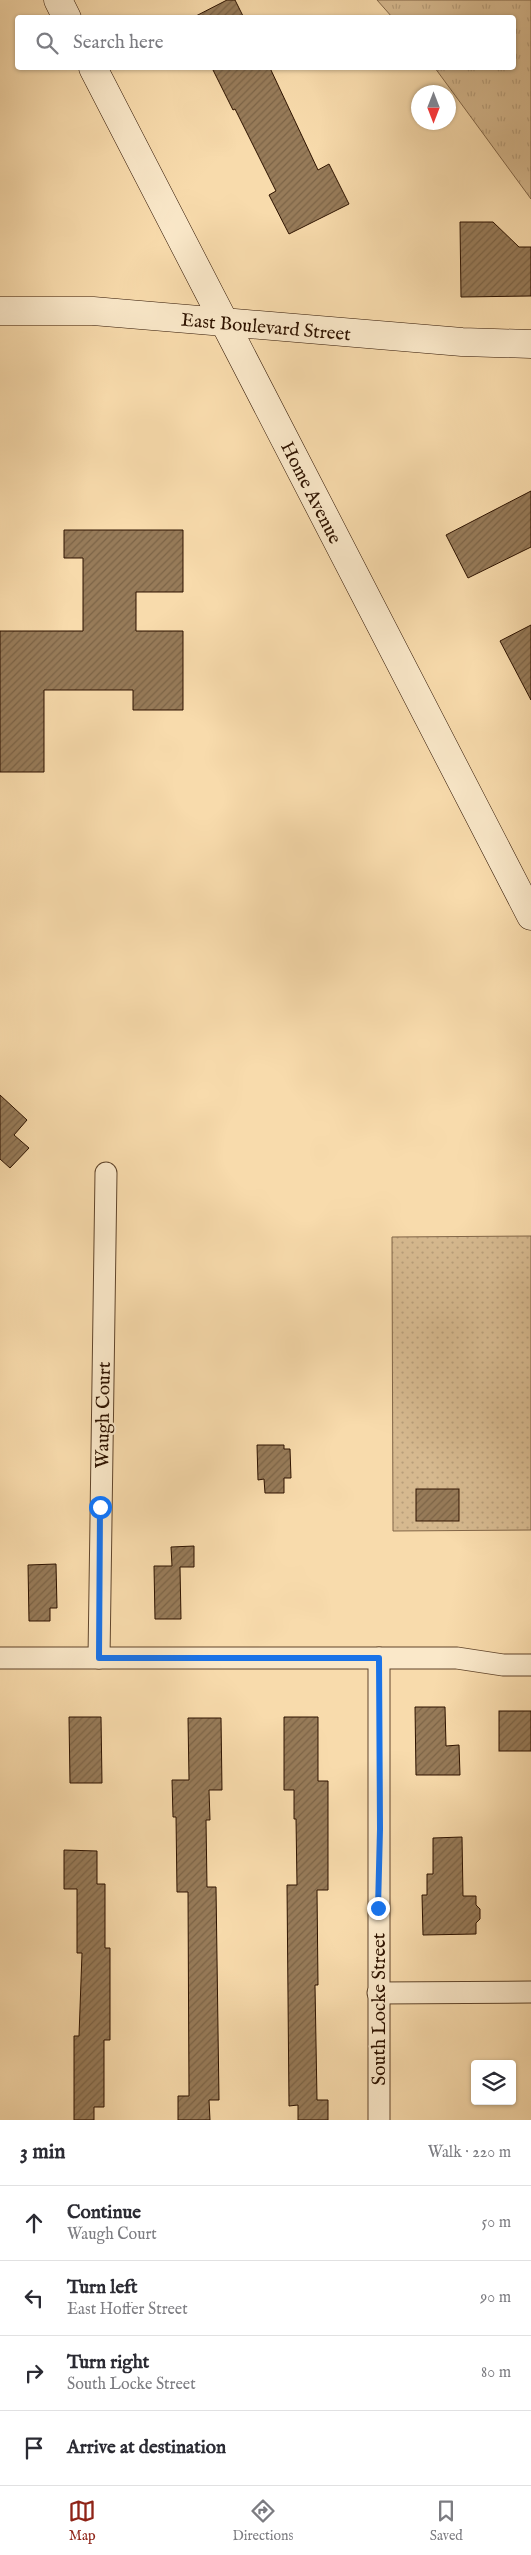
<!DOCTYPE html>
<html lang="en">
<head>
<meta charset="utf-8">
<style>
  :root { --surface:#fff; --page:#f7f7f7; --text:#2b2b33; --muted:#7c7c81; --line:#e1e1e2; --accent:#8f2418 }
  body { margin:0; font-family:"IM FELL English",serif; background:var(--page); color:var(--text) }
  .controls { position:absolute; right:15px; bottom:15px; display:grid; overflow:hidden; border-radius:5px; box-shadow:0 1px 4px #0004 }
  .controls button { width:45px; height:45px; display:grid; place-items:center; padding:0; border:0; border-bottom:1px solid var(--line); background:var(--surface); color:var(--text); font:25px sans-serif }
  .compass { position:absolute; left:411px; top:85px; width:45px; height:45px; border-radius:50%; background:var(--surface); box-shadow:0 1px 4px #0004; rotate:180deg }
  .stop { position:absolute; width:15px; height:15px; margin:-11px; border:4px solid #1a73e8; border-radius:50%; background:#fff }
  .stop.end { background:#1a73e8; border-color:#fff; box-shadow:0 1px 5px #0008 }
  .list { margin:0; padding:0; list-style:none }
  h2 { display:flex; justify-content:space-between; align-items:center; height:65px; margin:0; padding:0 20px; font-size:21px }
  h2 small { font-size:16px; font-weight:400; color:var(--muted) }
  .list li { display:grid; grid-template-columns:32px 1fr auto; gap:15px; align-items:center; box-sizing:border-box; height:75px; padding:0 20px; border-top:1px solid var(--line) }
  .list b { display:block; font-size:19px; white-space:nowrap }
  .list p { margin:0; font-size:16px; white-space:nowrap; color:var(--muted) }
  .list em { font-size:16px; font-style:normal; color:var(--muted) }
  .icon { flex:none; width:28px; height:28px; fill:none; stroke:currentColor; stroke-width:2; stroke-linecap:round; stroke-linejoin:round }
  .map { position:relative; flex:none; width:531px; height:2120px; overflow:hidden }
  .search { position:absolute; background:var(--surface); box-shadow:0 1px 4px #0004; left:15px; right:15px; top:15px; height:55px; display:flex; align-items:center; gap:12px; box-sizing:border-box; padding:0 18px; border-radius:5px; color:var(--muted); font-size:19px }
  .sheet { height:365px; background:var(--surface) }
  nav { display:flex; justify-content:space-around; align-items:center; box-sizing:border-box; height:70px; border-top:1px solid var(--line); background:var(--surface); font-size:14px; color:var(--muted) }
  nav a { display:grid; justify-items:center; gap:2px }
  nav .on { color:var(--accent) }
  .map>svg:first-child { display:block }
  .grass { fill:url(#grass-tufts); stroke:#826648 }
  .park { fill:url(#park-dots); stroke:#826648 }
  .building { fill:url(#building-hatch); stroke:#2e1300 }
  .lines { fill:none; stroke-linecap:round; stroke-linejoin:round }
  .minor-casing { stroke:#60452b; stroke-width:23 }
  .secondary-casing { stroke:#2e1300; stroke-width:29 }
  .minor { stroke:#fae8c9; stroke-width:21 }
  .secondary { stroke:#fae8c9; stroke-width:28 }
  .route { stroke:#1a73e8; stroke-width:6 }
  .labels { text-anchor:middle; stroke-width:4; stroke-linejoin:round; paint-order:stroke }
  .street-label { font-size:19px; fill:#2e1300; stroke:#fae8c9 }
</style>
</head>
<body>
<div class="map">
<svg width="531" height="2120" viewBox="0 0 531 2120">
  <defs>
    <pattern id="grass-tufts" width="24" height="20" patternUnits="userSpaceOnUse" patternTransform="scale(1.25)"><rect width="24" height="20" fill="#d6b98f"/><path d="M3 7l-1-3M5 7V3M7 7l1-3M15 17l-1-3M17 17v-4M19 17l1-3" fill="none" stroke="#b89e7a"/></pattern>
    <pattern id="park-dots" width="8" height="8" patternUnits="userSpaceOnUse" patternTransform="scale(1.25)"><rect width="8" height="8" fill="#d6b98f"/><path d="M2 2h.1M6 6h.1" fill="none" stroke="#b89e7a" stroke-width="1.8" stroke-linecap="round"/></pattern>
    <pattern id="building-hatch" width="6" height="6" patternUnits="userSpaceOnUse" patternTransform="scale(1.25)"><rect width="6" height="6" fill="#977b59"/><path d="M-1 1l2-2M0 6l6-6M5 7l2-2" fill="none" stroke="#7c6447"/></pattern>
  </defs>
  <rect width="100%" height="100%" fill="#f8dbac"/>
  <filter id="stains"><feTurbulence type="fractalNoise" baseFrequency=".004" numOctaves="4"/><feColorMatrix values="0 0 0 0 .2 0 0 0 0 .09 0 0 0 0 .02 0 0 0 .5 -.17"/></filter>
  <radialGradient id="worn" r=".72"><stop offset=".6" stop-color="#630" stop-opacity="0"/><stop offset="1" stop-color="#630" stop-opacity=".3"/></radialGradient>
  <path class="grass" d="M 377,0 L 531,0 L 531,199 L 435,68 L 514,68 L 514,18 L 392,17 Z"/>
  <path class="park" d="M 531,1236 L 531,1530 L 393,1531 L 392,1237 Z"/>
  <g class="building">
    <path d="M 227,0 L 235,0 L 244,18 L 192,18 Z"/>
    <path d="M 212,68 L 270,68 L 318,170 L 329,164 L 349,204 L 289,234 L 269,195 L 276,191 L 235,109 L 233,110 Z"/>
    <path d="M 460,222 L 493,222 L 519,247 L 531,247 L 531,296 L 461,297 Z"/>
    <path d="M 531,491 L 531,547 L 468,578 L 446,535 Z"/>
    <path d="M 64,530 L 183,530 L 183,592 L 136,592 L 136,631 L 183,631 L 183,710 L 133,710 L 133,690 L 44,690 L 44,772 L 0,772 L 0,631 L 83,631 L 83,558 L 64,558 Z"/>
    <path d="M 531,625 L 531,700 L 500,641 Z"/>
    <path d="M 0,1095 L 27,1120 L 14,1135 L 29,1148 L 10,1168 L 0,1159 Z"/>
    <path d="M 257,1445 L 284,1445 L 284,1449 L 290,1449 L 291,1478 L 284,1478 L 284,1493 L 265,1493 L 264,1479 L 258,1480 Z"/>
    <rect x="416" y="1489" width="43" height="32"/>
    <path d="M 194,1546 L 194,1567 L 180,1567 L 181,1619 L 155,1619 L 154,1566 L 172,1566 L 171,1547 Z"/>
    <path d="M 56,1564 L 57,1608 L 50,1608 L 50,1621 L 29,1621 L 28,1565 Z"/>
    <path d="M 415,1707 L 445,1707 L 446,1746 L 459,1745 L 460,1775 L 416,1775 Z"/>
    <rect x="499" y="1711" width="32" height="40"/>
    <path d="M 69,1717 L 101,1717 L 102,1783 L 70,1783 Z"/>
    <path d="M 284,1717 L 318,1717 L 318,1781 L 328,1781 L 328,1890 L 317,1890 L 318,1985 L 315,1985 L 317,2100 L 328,2100 L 328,2120 L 298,2120 L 298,2105 L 289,2106 L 287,1885 L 297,1885 L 296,1819 L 294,1819 L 294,1790 L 284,1790 Z"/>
    <path d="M 188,1718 L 221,1718 L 222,1790 L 209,1790 L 210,1820 L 206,1820 L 207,1887 L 216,1887 L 219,2100 L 209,2100 L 210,2120 L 178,2120 L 178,2096 L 189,2096 L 188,1892 L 177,1892 L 176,1817 L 173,1817 L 172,1780 L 189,1780 Z"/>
    <path d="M 462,1837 L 463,1896 L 476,1896 L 476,1905 L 480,1909 L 480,1919 L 476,1923 L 476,1934 L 423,1935 L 422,1895 L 427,1895 L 427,1874 L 433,1874 L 433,1838 Z"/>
    <path d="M 64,1850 L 97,1851 L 97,1884 L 105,1884 L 105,1948 L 110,1948 L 110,2040 L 104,2040 L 104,2107 L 94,2107 L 94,2120 L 74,2120 L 74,2036 L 79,2036 L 82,1953 L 77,1953 L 77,1889 L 64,1889 Z"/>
  </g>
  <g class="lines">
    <defs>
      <g id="minor">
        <path d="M 0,1658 L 457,1658 L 503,1665 L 531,1665"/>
        <path d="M 99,1658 L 106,1173"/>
        <path d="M 378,1993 L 531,1992"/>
        <path d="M 379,2120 L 379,1658"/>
      </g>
      <g id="secondary">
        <path d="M 58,0 L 67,18"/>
        <path d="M 93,68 L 531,916"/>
        <path d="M 0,311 L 93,311 L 462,342 L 531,344"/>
      </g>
    </defs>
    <use href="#minor" class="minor-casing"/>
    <use href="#secondary" class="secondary-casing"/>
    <use href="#minor" class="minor"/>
    <use href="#secondary" class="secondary"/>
  </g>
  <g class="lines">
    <path class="route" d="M 100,1507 L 99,1658 L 379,1658 L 380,1829 L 378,1908"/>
  </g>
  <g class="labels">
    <g class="street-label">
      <text transform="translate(266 326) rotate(5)" y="7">East Boulevard Street</text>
      <text transform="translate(312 492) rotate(63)" y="7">Home Avenue</text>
      <text transform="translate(102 1415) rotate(-89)" y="7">Waugh Court</text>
      <text transform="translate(378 2009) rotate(-90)" y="7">South Locke Street</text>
    </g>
  </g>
  <rect width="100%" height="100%" filter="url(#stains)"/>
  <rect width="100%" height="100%" fill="url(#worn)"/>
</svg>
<div class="controls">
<button><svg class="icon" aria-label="layers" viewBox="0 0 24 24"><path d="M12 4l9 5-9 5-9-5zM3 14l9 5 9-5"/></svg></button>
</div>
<svg class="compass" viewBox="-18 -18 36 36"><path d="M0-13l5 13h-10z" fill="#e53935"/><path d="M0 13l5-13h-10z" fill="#7c7c81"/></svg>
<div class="stop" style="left:100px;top:1507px"></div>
<div class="stop end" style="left:378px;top:1908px"></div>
<div class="search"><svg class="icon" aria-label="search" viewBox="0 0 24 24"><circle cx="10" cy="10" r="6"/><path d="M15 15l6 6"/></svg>Search here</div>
</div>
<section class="sheet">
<h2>3 min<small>Walk · 220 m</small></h2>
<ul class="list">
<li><svg class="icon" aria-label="ahead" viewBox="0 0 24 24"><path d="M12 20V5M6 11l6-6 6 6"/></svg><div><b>Continue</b><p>Waugh Court</p></div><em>50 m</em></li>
<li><svg class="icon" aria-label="left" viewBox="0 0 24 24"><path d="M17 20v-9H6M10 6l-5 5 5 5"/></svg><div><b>Turn left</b><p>East Hoffer Street</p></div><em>90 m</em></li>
<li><svg class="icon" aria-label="right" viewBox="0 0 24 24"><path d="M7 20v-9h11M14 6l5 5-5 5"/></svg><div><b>Turn right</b><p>South Locke Street</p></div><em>80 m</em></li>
<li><svg class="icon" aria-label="arrive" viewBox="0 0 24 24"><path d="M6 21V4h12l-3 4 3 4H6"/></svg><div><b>Arrive at destination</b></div></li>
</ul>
</section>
<nav>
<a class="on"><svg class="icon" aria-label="map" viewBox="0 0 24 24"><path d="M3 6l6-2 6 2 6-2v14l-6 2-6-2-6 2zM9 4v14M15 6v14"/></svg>Map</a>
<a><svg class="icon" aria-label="directions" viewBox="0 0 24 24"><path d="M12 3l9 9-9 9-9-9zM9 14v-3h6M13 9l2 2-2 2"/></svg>Directions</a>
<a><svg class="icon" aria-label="saved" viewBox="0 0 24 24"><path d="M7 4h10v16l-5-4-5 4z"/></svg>Saved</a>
</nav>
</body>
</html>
